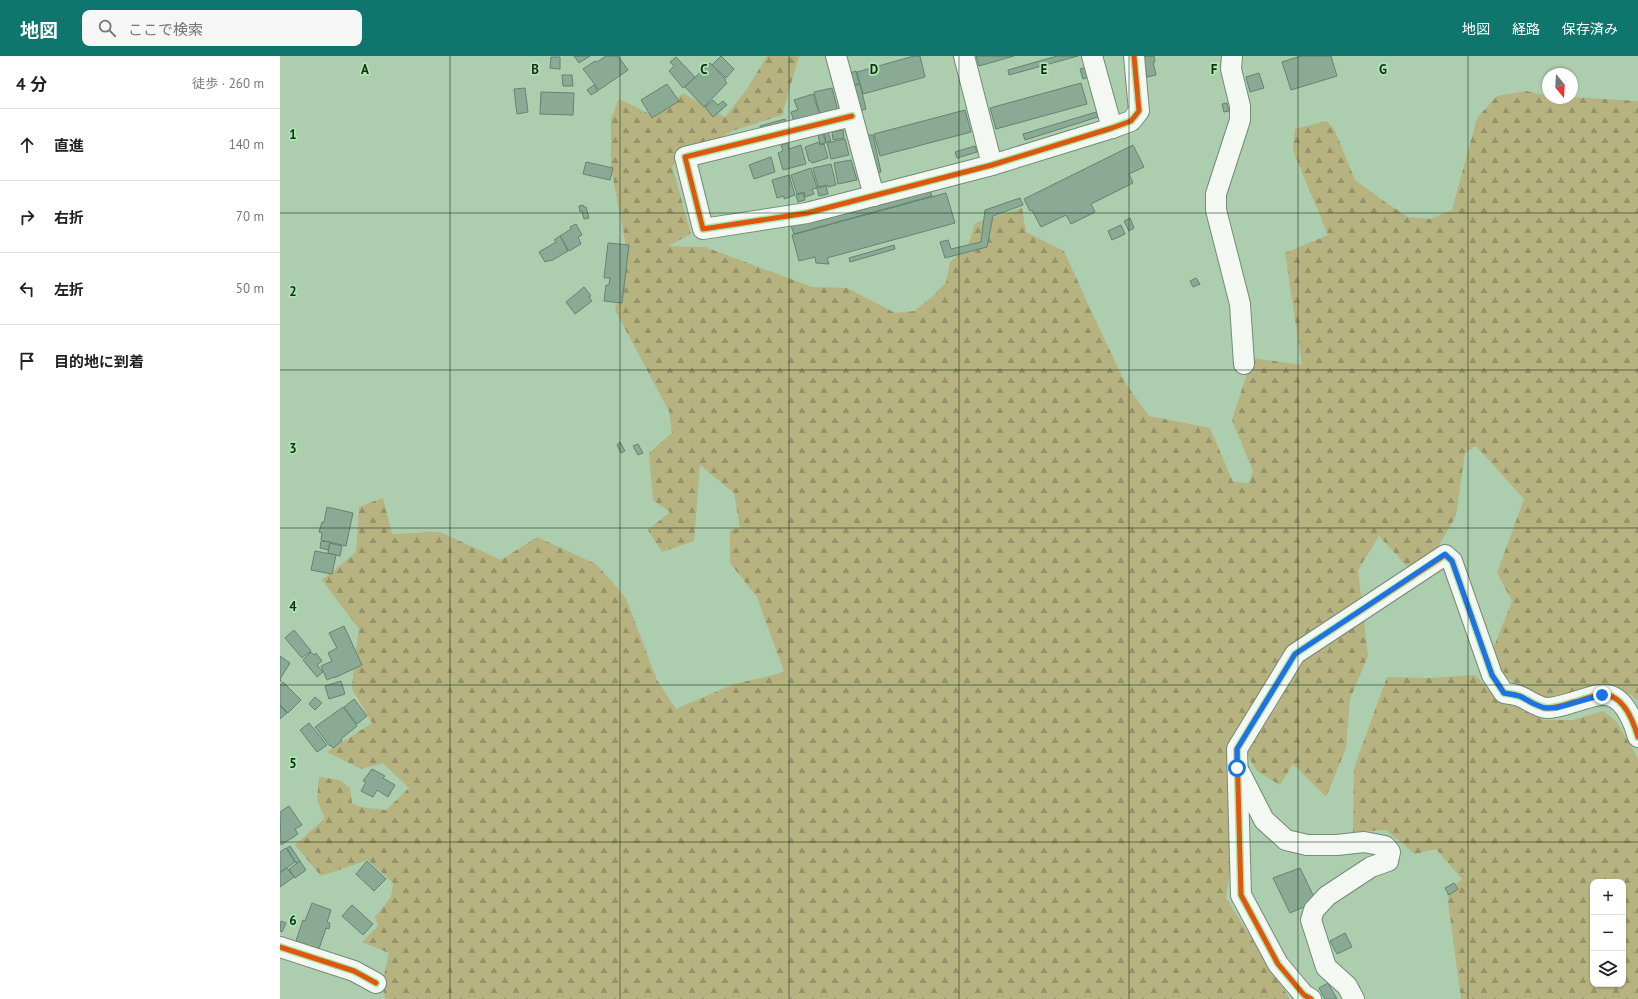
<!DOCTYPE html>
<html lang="ja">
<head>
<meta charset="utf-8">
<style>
  :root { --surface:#fff; --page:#f6f6f6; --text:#222; --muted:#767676; --line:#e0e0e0; --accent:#0f766e }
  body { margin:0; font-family:"PT Sans","Noto Sans JP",sans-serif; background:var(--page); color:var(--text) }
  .controls { position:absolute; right:12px; bottom:12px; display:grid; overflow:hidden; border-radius:8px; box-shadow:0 1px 3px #0004 }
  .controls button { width:36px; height:36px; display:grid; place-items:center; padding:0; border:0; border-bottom:1px solid var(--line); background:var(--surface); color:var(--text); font:20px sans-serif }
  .compass { position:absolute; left:1262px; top:12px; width:36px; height:36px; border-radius:50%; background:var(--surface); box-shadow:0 1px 3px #0004; rotate:162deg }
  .stop { position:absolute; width:12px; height:12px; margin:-9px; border:3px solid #1a73e8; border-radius:50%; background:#fff }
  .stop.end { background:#1a73e8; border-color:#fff; box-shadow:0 1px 4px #0008 }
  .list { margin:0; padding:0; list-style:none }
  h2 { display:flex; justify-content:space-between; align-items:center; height:52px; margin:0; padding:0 16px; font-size:17px }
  h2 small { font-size:13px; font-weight:400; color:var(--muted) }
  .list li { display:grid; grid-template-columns:26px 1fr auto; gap:12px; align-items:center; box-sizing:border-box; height:72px; padding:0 16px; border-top:1px solid var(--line) }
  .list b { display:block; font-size:15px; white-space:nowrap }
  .list em { font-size:13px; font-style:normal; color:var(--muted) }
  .icon { flex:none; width:22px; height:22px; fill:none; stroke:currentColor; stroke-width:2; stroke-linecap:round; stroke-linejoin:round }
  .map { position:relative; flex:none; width:1358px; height:943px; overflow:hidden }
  header { display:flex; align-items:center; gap:24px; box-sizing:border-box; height:56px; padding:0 20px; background:var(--accent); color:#fff }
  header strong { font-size:19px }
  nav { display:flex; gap:22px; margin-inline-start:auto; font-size:14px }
  .search { width:280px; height:36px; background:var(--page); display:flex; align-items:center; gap:10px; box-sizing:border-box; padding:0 14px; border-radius:8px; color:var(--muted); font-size:15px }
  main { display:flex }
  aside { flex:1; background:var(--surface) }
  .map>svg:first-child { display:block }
  .forest { fill:url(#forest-firs); fill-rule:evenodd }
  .building { fill:#8baa96; stroke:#618471 }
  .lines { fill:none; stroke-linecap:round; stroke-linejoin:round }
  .minor-casing { stroke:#738c75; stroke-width:22 }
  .minor { stroke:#f3f8f3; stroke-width:20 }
  .cycleway-casing { stroke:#ace7b0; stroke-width:8 }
  .cycleway { stroke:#dd570d; stroke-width:5 }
  .route { stroke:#1a73e8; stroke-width:5 }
  .grid { fill:none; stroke:#142c17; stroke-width:1; stroke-opacity:0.55 }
  .grid-label { font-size:13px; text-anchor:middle; font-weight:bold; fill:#142c17; stroke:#ace7b0; stroke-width:3.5; stroke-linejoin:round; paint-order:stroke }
</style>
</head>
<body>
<header>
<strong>地図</strong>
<div class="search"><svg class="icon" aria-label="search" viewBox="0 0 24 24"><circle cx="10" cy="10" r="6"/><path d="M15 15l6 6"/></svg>ここで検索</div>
<nav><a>地図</a><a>経路</a><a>保存済み</a></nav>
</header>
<main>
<aside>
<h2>4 分<small>徒歩 · 260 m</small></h2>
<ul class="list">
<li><svg class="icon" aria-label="ahead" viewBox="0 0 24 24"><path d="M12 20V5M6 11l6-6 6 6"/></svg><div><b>直進</b></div><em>140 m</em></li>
<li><svg class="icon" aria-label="right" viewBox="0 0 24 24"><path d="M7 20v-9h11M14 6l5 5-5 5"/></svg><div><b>右折</b></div><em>70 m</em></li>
<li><svg class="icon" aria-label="left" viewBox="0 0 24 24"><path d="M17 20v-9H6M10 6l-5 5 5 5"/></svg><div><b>左折</b></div><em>50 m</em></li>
<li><svg class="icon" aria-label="arrive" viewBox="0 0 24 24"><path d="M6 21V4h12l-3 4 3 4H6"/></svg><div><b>目的地に到着</b></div></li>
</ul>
</aside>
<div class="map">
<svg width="1358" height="943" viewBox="0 0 1358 943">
  <defs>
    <pattern id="forest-firs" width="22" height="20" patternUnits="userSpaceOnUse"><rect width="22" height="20" fill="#b6b380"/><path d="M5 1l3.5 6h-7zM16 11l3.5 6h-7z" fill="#939268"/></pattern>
  </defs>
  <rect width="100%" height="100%" fill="#adcdaf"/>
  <g class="forest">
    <path d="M 487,0 L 519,0 L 502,59 L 452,75 L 392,110 L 411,178 L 388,190 L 425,191 L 532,231 L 567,232 L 615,257 L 634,255 L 652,241 L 666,226 L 670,206 L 688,191 L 695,167 L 742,152 L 746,176 L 784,195 L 813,259 L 846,328 L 869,360 L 930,372 L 953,426 L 969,427 L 973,415 L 952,364 L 972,302 L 1022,309 L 1005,197 L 1048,179 L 1013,94 L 1015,73 L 1047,65 L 1055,75 L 1075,124 L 1102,144 L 1128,161 L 1150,163 L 1172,154 L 1197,62 L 1217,40 L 1246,35 L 1268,40 L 1268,42 L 1292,41 L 1358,45 L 1358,645 L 1350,638 L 1318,638 L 1257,646 L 1218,614 L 1213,593 L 1232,545 L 1217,517 L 1244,443 L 1196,390 L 1185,397 L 1176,460 L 1154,498 L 1133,517 L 1099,480 L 1078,514 L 1088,600 L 1070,643 L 1066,692 L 1046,741 L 1013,708 L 1000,729 L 977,715 L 958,684 L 954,788 L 946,842 L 1010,943 L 105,943 L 102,928 L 109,897 L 82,886 L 98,870 L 95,861 L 111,841 L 113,827 L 88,804 L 41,820 L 15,789 L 45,762 L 37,745 L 39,721 L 60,724 L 70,732 L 72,747 L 81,751 L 106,754 L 129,732 L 103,707 L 81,713 L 47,696 L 92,667 L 72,633 L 74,608 L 79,573 L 42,524 L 76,496 L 79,451 L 103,442 L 112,478 L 160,476 L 221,504 L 257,481 L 316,508 L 346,542 L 377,624 L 396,653 L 454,628 L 481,622 L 504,616 L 477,541 L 450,507 L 450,474 L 460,472 L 454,437 L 420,409 L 414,485 L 382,496 L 368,474 L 390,456 L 373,444 L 369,397 L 392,377 L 389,355 L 335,254 L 348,200 L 331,112 L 331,63 L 339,43 L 374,60 L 403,37 L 445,61 L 467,33 Z"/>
    <path d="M 1195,619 L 1213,638 L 1264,664 L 1293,664 L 1323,655 L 1336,665 L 1358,702 L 1358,943 L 1181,943 L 1167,837 L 1182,823 L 1156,793 L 1135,798 L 1106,774 L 1073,776 L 1074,712 L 1107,621 L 1150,622 ZM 1313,826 L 1343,826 L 1343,928 L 1313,928 Z"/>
  </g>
  <g class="building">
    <path d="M 294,0 L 310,0 L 299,7 Z"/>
    <path d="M 326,0 L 338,0 L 348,14 L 319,34 L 303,13 L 315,5 L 317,6 Z"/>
    <path d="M 441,0 L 454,13 L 446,22 L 432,9 Z"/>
    <path d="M 634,0 L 640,0 L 645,21 L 583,38 L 577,16 Z"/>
    <path d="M 696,0 L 734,0 L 699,10 Z"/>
    <path d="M 777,0 L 798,0 L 729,19 L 728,14 Z"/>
    <path d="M 863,0 L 874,0 L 875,6 L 873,6 L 876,19 L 867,21 Z"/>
    <path d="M 1021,0 L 1051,0 L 1057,20 L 1011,34 L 1002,6 Z"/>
    <path d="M 271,1 L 280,1 L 280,13 L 270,12 Z"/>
    <path d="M 396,1 L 415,21 L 403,32 L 389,15 L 394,10 L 390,6 Z"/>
    <path d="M 430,7 L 446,24 L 445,25 L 447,27 L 424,51 L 405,31 Z"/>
    <path d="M 807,11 L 810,21 L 803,23 L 800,13 Z"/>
    <path d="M 576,15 L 579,27 L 574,29 L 570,17 Z"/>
    <path d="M 979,17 L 984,32 L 970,36 L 966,21 Z"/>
    <path d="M 282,19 L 292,19 L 293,30 L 283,30 Z"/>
    <path d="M 801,27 L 807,48 L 716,73 L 710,52 Z"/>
    <path d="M 387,28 L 399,45 L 372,62 L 361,44 Z"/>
    <path d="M 580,28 L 586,53 L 580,55 L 574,30 Z"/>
    <path d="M 314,29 L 318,35 L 311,39 L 307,34 Z"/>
    <path d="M 245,32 L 248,56 L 237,58 L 234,33 Z"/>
    <path d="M 552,32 L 558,55 L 540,59 L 534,36 Z"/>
    <path d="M 261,36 L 294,37 L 293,59 L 260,58 Z"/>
    <path d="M 533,38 L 541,62 L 515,69 L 511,56 L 518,54 L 514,44 Z"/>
    <path d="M 433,44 L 438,49 L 443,45 L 447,49 L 433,61 L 425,51 Z"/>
    <path d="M 947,47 L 949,55 L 944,56 L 942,48 Z"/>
    <path d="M 685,54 L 691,76 L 600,100 L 594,78 Z"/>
    <path d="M 816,56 L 818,61 L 745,84 L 743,78 Z"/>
    <path d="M 505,63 L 508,71 L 482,78 L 480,70 Z"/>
    <path d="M 563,74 L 564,82 L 553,84 L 552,76 Z"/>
    <path d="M 548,76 L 551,85 L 546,86 L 544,77 Z"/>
    <path d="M 543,78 L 546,87 L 540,88 L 538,79 Z"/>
    <path d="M 588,79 L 593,79 L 601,116 L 595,118 L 587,84 L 590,83 Z"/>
    <path d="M 565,83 L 569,99 L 551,103 L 547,87 Z"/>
    <path d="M 539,86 L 540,89 L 544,88 L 548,102 L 532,107 L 531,105 L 529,105 L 525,91 Z"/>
    <path d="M 508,87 L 509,93 L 521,89 L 526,108 L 503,114 L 498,97 L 503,95 L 501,89 Z"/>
    <path d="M 853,89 L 864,111 L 849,118 L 853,127 L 811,148 L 815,156 L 791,168 L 786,159 L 761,171 L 752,154 L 750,155 L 744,143 Z"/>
    <path d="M 695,90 L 697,96 L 677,102 L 675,96 Z"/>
    <path d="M 491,101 L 495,116 L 474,123 L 469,109 Z"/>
    <path d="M 571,104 L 577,124 L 558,128 L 554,107 Z"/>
    <path d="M 306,106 L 333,112 L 330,124 L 303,118 Z"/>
    <path d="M 551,108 L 556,129 L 548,131 L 547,129 L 538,131 L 533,112 Z"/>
    <path d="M 531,112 L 537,132 L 532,133 L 534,138 L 525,141 L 524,136 L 517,138 L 511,119 Z"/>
    <path d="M 509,119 L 515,139 L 504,143 L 504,140 L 497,142 L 492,124 Z"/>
    <path d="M 546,130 L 548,138 L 539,140 L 537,132 Z"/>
    <path d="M 650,134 L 652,140 L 514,178 L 511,170 Z"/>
    <path d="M 523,137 L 525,144 L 518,146 L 516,139 Z"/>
    <path d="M 666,137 L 675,167 L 547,202 L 549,208 L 536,207 L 535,201 L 519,205 L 512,179 Z"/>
    <path d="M 740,142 L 743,149 L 713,160 L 707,191 L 665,202 L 660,186 L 668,184 L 671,193 L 701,186 L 705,154 Z"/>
    <path d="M 303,149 L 304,151 L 306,151 L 309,162 L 304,163 L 302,155 L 300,156 L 299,150 Z"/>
    <path d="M 850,162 L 854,172 L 849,175 L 844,165 Z"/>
    <path d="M 296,168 L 302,179 L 298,181 L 301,188 L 289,195 L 280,180 L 291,173 L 290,171 Z"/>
    <path d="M 841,169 L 845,178 L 832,184 L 828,175 Z"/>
    <path d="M 280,180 L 288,195 L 271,205 L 270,204 L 265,206 L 259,196 L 276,186 L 274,184 Z"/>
    <path d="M 328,187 L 349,189 L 342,247 L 324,245 L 326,229 L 329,229 L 330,222 L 324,222 Z"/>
    <path d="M 614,189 L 615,193 L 570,206 L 569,202 Z"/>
    <path d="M 916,222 L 920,228 L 913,231 L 910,225 Z"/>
    <path d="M 304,231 L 311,240 L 309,241 L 312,245 L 295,258 L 286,246 Z"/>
    <path d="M 340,386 L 345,395 L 341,397 L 337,389 Z"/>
    <path d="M 358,388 L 363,397 L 358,399 L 353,390 Z"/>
    <path d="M 47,451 L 73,457 L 66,490 L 41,484 L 42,477 L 39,476 L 42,466 L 44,466 Z"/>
    <path d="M 41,485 L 50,486 L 48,494 L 40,492 Z"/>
    <path d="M 50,487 L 62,490 L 60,500 L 48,497 Z"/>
    <path d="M 35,495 L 56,499 L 52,518 L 31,514 Z"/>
    <path d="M 64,570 L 82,609 L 54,622 L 54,621 L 47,624 L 41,610 L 52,605 L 48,597 L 57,592 L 49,577 Z"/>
    <path d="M 14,574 L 31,595 L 22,602 L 5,582 Z"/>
    <path d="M 31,596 L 34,599 L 36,597 L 42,605 L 37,609 L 43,616 L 37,621 L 23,604 Z"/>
    <path d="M 0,600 L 10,607 L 0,623 L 1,624 L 0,626 Z"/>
    <path d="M 61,625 L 65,638 L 49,643 L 45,630 Z"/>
    <path d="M 3,626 L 21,644 L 8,657 L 0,649 L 0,629 Z"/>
    <path d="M 35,641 L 42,647 L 35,654 L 29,648 Z"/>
    <path d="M 74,643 L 87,660 L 77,668 L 64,651 Z"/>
    <path d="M 0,650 L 7,657 L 0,663 Z"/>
    <path d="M 63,651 L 77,670 L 61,683 L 62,685 L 53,692 L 51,689 L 50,690 L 35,671 Z"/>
    <path d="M 29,667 L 47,689 L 37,696 L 20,674 Z"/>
    <path d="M 92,713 L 105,720 L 103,722 L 115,729 L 108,741 L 97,734 L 93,741 L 81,735 L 86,726 L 83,725 Z"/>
    <path d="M 9,750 L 22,769 L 15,773 L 18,778 L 1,789 L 0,756 Z"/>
    <path d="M 10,790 L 20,805 L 16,807 L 7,792 Z"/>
    <path d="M 6,792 L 15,806 L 0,816 L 0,796 Z"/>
    <path d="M 20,805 L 26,814 L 15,822 L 9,813 Z"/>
    <path d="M 87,805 L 106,823 L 94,835 L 76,818 Z"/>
    <path d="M 7,812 L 14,821 L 0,831 L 0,817 Z"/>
    <path d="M 1020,812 L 1035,843 L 1035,846 L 1010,857 L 993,822 Z"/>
    <path d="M 1174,827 L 1178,833 L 1169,839 L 1165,832 Z"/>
    <path d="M 32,847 L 51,854 L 47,866 L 50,867 L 49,873 L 46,872 L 39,893 L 16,885 L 23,864 L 25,865 Z"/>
    <path d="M 72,849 L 93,868 L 83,879 L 62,860 Z"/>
    <path d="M 1,865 L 6,867 L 2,876 L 0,875 Z"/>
    <path d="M 1065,877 L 1072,891 L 1057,898 L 1050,885 Z"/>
    <path d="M 1048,927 L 1057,943 L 1045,943 L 1039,932 Z"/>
  </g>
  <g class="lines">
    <defs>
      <g id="minor">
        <path d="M 556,0 L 594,140"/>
        <path d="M 684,0 L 712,109"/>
        <path d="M 812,0 L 832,72"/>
        <path d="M 952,0 L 951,13 L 960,50 L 960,64 L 936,138 L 936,154 L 960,248 L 964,308"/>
        <path d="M 572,60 L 405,101 L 423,173 L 527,157 L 712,109 L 832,72 L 851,65 L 859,55 L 854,0"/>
        <path d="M 960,717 L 984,764 L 1006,784 L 1027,789 L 1057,789 L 1084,786 L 1105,790 L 1110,796 L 1108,805 L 1091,811 L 1047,840 L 1034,854 L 1031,864 L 1046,911 L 1067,930 L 1074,943"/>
        <path d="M 0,891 L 74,915 L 96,927"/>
        <path d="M 1031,943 L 1024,939 L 998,908 L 961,839 L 957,693 L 1015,598 L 1165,499 L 1172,505 L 1212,619 L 1224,637 C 1229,638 1234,638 1239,640 C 1248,643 1256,651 1267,652 C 1276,652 1284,649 1294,646 C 1302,644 1311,640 1320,639 C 1342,636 1353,664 1358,681"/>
      </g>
    </defs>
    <use href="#minor" class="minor-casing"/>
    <use href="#minor" class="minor"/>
    <defs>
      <g id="cycleway">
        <path d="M 572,60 L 405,101 L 423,173 L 527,157 L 712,109 L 832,72 L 851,65 L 859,55 L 854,0"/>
        <path d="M 0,891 L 74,915 L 96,927"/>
        <path d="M 1031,943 L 1024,939 L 998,908 L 961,839 L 957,693 L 1015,598 L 1165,499 L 1172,505 L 1212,619 L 1224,637 C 1229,638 1234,638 1239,640 C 1248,643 1256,651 1267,652 C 1276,652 1284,649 1294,646 C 1302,644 1311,640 1320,639 C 1342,636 1353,664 1358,681"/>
      </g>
    </defs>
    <use href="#cycleway" class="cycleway-casing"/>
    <use href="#cycleway" class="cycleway"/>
  </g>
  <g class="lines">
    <path class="route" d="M 957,712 L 957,693 L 1015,598 L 1165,498 L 1172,505 L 1212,619 L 1224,637 L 1240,640 L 1252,647 L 1264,652 L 1276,652 L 1322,639"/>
  </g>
  <path class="grid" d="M 170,0 L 170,943M 340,0 L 340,943M 509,0 L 509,943M 679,0 L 679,943M 849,0 L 849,943M 1018,0 L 1018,943M 1188,0 L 1188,943M 0,157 L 1358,157M 0,314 L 1358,314M 0,472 L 1358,472M 0,629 L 1358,629M 0,786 L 1358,786"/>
  <g class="grid-label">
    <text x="85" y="18">A</text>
    <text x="255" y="18">B</text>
    <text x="424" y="18">C</text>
    <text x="594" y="18">D</text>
    <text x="764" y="18">E</text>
    <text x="934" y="18">F</text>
    <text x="1103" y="18">G</text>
    <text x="13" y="83">1</text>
    <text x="13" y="240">2</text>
    <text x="13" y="397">3</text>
    <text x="13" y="555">4</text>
    <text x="13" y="712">5</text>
    <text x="13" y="869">6</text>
  </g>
</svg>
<div class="controls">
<button>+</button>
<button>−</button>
<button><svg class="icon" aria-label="layers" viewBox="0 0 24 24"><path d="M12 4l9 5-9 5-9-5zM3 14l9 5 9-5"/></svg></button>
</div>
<svg class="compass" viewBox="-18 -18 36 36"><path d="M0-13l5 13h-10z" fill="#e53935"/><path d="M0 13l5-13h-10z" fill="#767676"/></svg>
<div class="stop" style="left:957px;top:712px"></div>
<div class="stop end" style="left:1322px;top:639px"></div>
</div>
</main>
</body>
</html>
